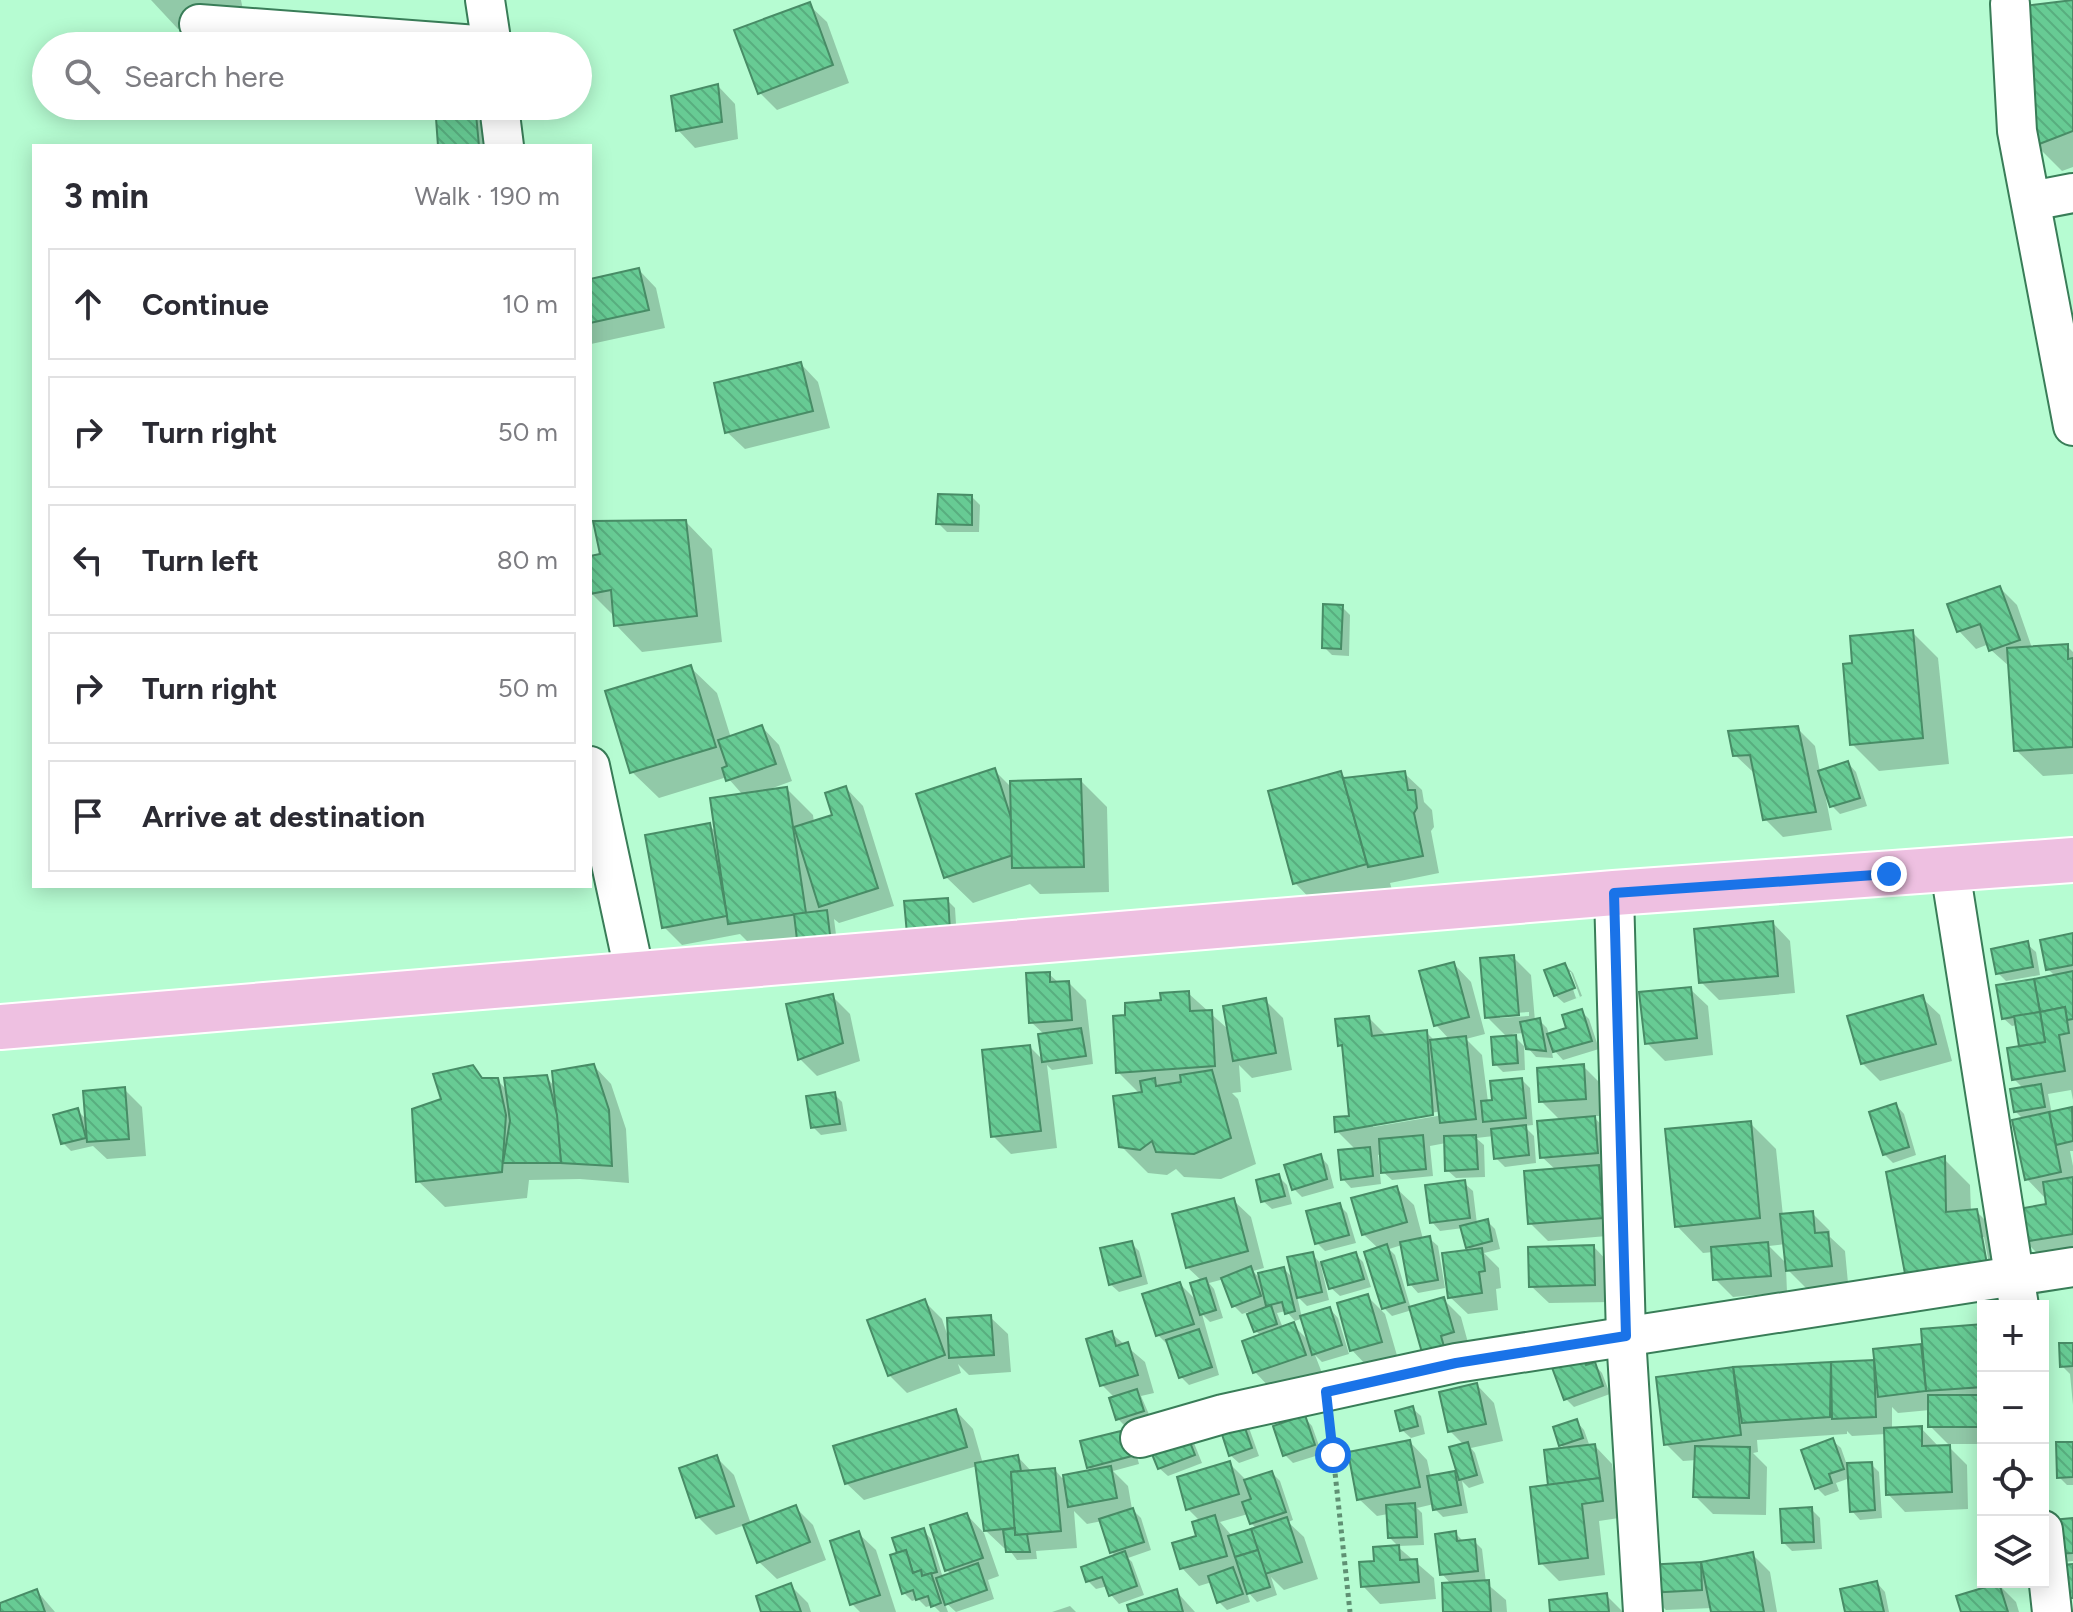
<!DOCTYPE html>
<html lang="en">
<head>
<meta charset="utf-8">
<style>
  :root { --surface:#fff; --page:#f2f2f3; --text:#2b2b33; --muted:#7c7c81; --line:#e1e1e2 }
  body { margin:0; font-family:Figtree,sans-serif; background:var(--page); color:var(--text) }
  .controls { position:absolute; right:24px; bottom:24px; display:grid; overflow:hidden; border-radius:0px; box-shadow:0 4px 20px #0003 }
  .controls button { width:72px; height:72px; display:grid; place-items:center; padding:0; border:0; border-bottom:2px solid var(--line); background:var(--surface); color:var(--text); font:40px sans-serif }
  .stop { position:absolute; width:24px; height:24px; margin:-18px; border:6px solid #1a73e8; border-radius:50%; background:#fff }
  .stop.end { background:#1a73e8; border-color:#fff; box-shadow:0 2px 8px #0008 }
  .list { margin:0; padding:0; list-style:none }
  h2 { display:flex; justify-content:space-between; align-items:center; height:104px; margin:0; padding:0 32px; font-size:34px }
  h2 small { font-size:26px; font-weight:400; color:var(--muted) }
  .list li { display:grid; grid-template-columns:52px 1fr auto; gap:24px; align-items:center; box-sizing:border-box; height:112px; margin:0 16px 16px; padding:0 16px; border:2px solid var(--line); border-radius:0px }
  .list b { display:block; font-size:30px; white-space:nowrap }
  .list em { font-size:26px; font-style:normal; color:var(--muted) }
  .icon { flex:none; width:44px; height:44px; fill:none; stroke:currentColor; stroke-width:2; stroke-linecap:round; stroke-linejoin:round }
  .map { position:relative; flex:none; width:2073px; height:1612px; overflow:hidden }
  .search { position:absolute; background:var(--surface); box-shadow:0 4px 20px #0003; left:32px; top:32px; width:560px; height:88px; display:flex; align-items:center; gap:20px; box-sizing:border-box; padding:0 28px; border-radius:44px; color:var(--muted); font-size:30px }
  .panel { position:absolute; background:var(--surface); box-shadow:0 4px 20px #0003; left:32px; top:144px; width:560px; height:744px; border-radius:0px }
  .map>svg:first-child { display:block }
  .shadow { fill:#0003; fill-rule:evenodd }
  .building { fill:url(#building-back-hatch); stroke:#488c66; stroke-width:2 }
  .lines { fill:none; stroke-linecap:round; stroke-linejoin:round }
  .minor-casing { stroke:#397d58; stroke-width:42 }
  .major-casing { stroke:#fff; stroke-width:48 }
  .path { stroke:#5f9073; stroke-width:5; stroke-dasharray:4 4; stroke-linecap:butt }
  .minor { stroke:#fff; stroke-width:38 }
  .major { stroke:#eec0e1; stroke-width:44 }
  .route { stroke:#1a73e8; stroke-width:10 }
</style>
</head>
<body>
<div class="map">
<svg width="2073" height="1612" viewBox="0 0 2073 1612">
  <defs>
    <pattern id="building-back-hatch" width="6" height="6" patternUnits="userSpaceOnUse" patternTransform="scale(2)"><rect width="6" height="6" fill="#67cb94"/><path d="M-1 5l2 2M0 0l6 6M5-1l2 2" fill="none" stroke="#58ae7f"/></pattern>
  </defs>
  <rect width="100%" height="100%" fill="#b6fcd2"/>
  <g class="shadow">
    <path d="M 151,0 L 241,0 L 244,15 L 178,29 Z"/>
    <path d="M 2073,2 L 2073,167 L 2062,171 L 2036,145 Z"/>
    <path d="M 809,5 L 827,22 L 849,83 L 777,110 L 759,92 Z"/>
    <path d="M 718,86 L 735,104 L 738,139 L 695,148 L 678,130 Z"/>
    <path d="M 475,116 L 483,124 L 485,146 L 440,146 Z"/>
    <path d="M 639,270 L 656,288 L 665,328 L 591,344 L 590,281 Z"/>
    <path d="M 801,364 L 818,382 L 830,428 L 745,449 L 727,432 Z"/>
    <path d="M 972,497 L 980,505 L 979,532 L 947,532 L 938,523 Z"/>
    <path d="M 686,522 L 712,549 L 722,642 L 642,652 L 616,625 L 615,617 L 592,594 L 590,558 Z"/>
    <path d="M 2000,588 L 2017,605 L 2032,648 L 2067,646 L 2073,652 L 2073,774 L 2043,776 L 2016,750 L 2010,667 L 1991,650 L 1989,644 L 1976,649 L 1959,631 Z"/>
    <path d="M 1342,607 L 1350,615 L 1349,656 L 1332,655 L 1324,647 Z"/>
    <path d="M 1912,632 L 1938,658 L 1949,764 L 1879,771 L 1852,744 L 1854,665 Z"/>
    <path d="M 690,667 L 717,693 L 731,738 L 762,727 L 779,745 L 792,781 L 770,789 L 771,791 L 787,789 L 813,815 L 814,823 L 835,817 L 846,788 L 863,806 L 894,906 L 839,923 L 834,919 L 838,950 L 756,950 L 740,934 L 682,945 L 664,927 L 709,825 L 717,833 L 743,795 L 727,777 L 659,798 L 632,772 Z"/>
    <path d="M 1797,728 L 1815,746 L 1820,772 L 1848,763 L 1856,772 L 1867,806 L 1840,814 L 1832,806 L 1827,793 L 1825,794 L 1832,830 L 1783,837 L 1765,819 L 1756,772 L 1753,772 L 1735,755 Z"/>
    <path d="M 994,770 L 1012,788 L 1081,781 L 1107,807 L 1109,892 L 1040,894 L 1030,884 L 973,903 L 946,877 Z"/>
    <path d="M 1341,773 L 1347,780 L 1404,773 L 1422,790 L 1424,802 L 1432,810 L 1434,827 L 1431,831 L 1439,873 L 1390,883 L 1392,890 L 1321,910 L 1295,883 Z"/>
    <path d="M 947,900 L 955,908 L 957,939 L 908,933 Z"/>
    <path d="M 1773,923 L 1790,941 L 1795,993 L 1719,1000 L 1701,982 Z"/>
    <path d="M 2073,935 L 2073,1100 L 2071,1090 L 2048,1094 L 2052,1114 L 2073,1111 L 2073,1151 L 2070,1151 L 2073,1166 L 2073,1254 L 2043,1259 L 2025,1241 L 2049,1206 L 2047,1196 L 2044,1197 L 2027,1179 L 2024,1120 L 2015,1111 L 2024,1089 L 2014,1079 L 2024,1047 L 2017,1025 L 2012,1026 L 2003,1018 L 2056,977 L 2048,969 Z"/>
    <path d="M 2027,944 L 2036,952 L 2040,975 L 2006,981 L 1998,973 Z"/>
    <path d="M 1513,957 L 1531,975 L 1535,1021 L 1539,1020 L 1547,1028 L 1549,1035 L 1568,1029 L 1581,1011 L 1589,1019 L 1599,1049 L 1563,1060 L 1551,1047 L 1553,1058 L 1536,1057 L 1528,1048 L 1524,1033 L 1512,1034 L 1524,1046 L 1525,1070 L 1503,1072 L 1495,1064 L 1508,1038 L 1487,1017 ZM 1529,1012 L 1529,1016 L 1500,1018 L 1500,1014 Z"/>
    <path d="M 1454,964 L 1471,982 L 1485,1034 L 1466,1039 L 1482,1055 L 1488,1102 L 1494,1102 L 1522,1080 L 1530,1088 L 1533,1125 L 1524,1126 L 1534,1136 L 1536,1163 L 1505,1167 L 1496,1158 L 1494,1136 L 1476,1138 L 1484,1145 L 1485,1177 L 1456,1178 L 1447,1170 L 1446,1143 L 1430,1146 L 1433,1176 L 1392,1180 L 1381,1170 L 1382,1154 L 1378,1155 L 1381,1184 L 1351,1188 L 1343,1179 L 1356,1150 L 1337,1131 L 1351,1117 L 1344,1050 L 1340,1045 L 1369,1018 L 1387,1036 L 1426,1032 L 1435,1041 L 1450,1040 L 1436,1025 ZM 1442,1111 L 1443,1115 L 1373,1127 L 1373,1123 Z"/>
    <path d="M 1565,965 L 1573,973 L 1582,996 L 1564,1003 L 1555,995 ZM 1567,972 L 1571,972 L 1580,997 L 1576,998 Z"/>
    <path d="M 1049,974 L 1059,983 L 1069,983 L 1086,1000 L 1093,1064 L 1052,1070 L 1047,1065 L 1057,1148 L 1011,1154 L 993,1136 L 1030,1047 L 1044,1061 L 1045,1035 L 1031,1022 Z"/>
    <path d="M 1690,989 L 1708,1006 L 1713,1055 L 1665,1061 L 1647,1043 Z"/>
    <path d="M 1188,993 L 1229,1030 L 1265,1000 L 1283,1018 L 1292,1070 L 1252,1078 L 1239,1065 L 1241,1092 L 1232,1093 L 1238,1099 L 1256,1164 L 1221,1179 L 1184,1177 L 1176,1169 L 1167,1175 L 1148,1173 L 1121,1146 L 1140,1094 L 1118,1072 L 1127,1017 Z"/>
    <path d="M 832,996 L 850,1014 L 860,1061 L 817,1076 L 800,1059 Z"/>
    <path d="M 1922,998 L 1940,1015 L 1952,1061 L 1880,1081 L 1862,1063 Z"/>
    <path d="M 594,1066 L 611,1084 L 626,1129 L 629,1183 L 580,1179 L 529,1180 L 527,1198 L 445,1207 L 418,1181 L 443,1101 L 472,1067 L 485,1080 L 497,1080 L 508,1091 L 546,1077 L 555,1087 Z"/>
    <path d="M 1583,1066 L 1601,1084 L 1603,1116 L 1593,1116 L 1612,1136 L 1615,1170 L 1602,1171 L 1616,1184 L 1619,1235 L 1548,1241 L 1530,1223 L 1556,1170 L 1542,1157 L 1561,1121 L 1541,1101 Z"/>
    <path d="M 124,1089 L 142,1107 L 146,1156 L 107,1159 L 93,1146 L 71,1151 L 63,1143 L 78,1111 L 87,1120 Z"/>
    <path d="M 834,1094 L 842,1102 L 847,1131 L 821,1135 L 813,1127 Z"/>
    <path d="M 1896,1105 L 1904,1114 L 1916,1155 L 1893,1163 L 1884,1154 Z"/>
    <path d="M 1750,1123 L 1776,1149 L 1783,1216 L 1812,1213 L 1830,1231 L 1830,1237 L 1845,1251 L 1848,1283 L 1806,1288 L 1786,1268 L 1787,1292 L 1733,1297 L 1715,1279 L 1713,1252 L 1703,1253 L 1677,1226 ZM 1785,1244 L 1787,1264 L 1769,1246 Z"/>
    <path d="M 1320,1156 L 1328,1165 L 1334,1188 L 1302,1197 L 1294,1189 Z"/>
    <path d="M 1944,1159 L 1970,1185 L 1971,1212 L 1976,1211 L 2003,1238 L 2013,1290 L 1908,1278 ZM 1980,1237 L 1984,1237 L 1991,1274 L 1987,1275 Z"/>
    <path d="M 1279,1177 L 1287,1185 L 1292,1204 L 1272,1209 L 1263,1201 Z"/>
    <path d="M 1464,1183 L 1473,1191 L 1477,1224 L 1487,1221 L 1495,1229 L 1500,1249 L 1484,1253 L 1499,1268 L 1501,1288 L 1496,1289 L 1498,1310 L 1468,1314 L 1450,1297 L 1472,1251 L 1467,1247 L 1463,1228 L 1440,1231 L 1432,1222 Z"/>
    <path d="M 1396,1188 L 1414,1205 L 1423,1239 L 1429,1238 L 1438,1246 L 1445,1288 L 1418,1293 L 1410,1284 L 1402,1245 L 1389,1249 L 1395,1255 L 1411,1309 L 1443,1299 L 1461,1317 L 1470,1350 L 1461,1367 L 1412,1310 L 1392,1316 L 1384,1308 L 1379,1249 L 1363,1234 Z"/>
    <path d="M 1233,1200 L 1251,1217 L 1264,1268 L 1253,1271 L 1262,1281 L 1284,1269 L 1294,1279 L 1312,1254 L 1321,1264 L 1355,1254 L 1363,1262 L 1371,1287 L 1340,1296 L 1331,1288 L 1325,1266 L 1321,1266 L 1329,1300 L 1307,1306 L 1297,1296 L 1302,1318 L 1330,1309 L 1338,1318 L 1349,1354 L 1322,1362 L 1315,1355 L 1322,1373 L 1272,1390 L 1255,1372 L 1261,1336 L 1256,1331 L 1248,1312 L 1242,1314 L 1234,1306 L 1224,1279 L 1209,1283 L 1214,1289 L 1223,1318 L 1210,1322 L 1202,1314 L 1219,1375 L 1189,1385 L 1181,1377 L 1171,1348 L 1158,1335 L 1180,1284 L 1198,1302 L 1202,1281 L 1187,1267 ZM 1286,1311 L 1295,1321 L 1303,1318 L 1310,1342 L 1293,1325 L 1283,1328 L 1277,1313 Z"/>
    <path d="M 1339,1205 L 1347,1213 L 1356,1243 L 1325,1251 L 1317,1243 Z"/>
    <path d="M 1131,1243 L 1139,1251 L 1148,1284 L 1119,1292 L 1110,1284 Z"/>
    <path d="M 1594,1247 L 1611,1265 L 1612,1302 L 1549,1303 L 1531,1286 Z"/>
    <path d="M 1367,1296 L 1385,1314 L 1398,1359 L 1369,1368 L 1349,1347 Z"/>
    <path d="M 924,1301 L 942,1319 L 949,1340 L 990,1317 L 1008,1334 L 1011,1372 L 969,1375 L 958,1364 L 961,1373 L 907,1393 L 889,1375 Z"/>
    <path d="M 1983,1326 L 1983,1444 L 1948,1444 L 1930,1426 L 1930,1410 L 1898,1413 L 1892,1407 L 1892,1429 L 1921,1428 L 1938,1446 L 1949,1447 L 1967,1465 L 1968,1509 L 1905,1512 L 1888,1494 L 1886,1434 L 1852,1436 L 1847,1431 L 1847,1434 L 1757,1440 L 1758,1452 L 1753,1453 L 1767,1467 L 1766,1515 L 1713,1514 L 1695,1496 L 1697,1460 L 1683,1461 L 1666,1444 L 1658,1378 L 1734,1369 L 1877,1362 L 1875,1350 L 1925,1345 Z"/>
    <path d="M 1111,1333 L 1145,1362 L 1154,1393 L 1141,1396 L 1151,1419 L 1126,1427 L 1118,1419 L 1115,1398 L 1102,1385 Z"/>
    <path d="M 2073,1345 L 2073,1405 L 2070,1374 L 2062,1366 Z"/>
    <path d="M 1580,1354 L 1590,1366 L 1594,1364 L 1602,1373 L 1610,1394 L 1574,1407 L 1566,1399 Z"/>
    <path d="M 1477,1385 L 1494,1403 L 1503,1441 L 1471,1448 L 1475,1453 L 1484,1483 L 1469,1488 L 1462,1481 L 1468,1513 L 1443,1517 L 1435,1509 L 1434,1504 L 1417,1508 L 1422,1513 L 1424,1545 L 1398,1546 L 1390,1538 L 1388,1514 L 1377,1516 L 1359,1499 L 1410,1442 L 1427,1460 L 1431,1478 L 1454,1473 L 1461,1480 L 1452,1449 L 1464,1445 L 1450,1431 Z"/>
    <path d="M 1412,1408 L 1421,1416 L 1425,1434 L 1411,1438 L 1402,1430 Z"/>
    <path d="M 956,1411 L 973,1429 L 983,1464 L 1018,1457 L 1032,1472 L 1055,1470 L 1062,1478 L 1093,1472 L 1088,1467 L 1133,1441 L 1139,1464 L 1113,1471 L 1128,1486 L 1132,1509 L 1141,1518 L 1151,1550 L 1128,1558 L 1132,1562 L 1144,1595 L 1119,1604 L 1111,1595 L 1108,1586 L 1096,1589 L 1088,1581 L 1116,1557 L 1112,1552 L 1102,1521 L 1087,1524 L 1074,1511 L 1077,1548 L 1036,1551 L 1037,1559 L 1017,1560 L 1008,1548 L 1004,1548 L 986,1531 L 977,1466 L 864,1500 L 846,1483 Z"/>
    <path d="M 1304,1417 L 1312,1426 L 1322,1454 L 1293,1463 L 1285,1455 Z"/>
    <path d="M 1576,1421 L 1584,1430 L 1590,1447 L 1595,1446 L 1612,1464 L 1619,1518 L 1599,1521 L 1605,1575 L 1559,1581 L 1541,1563 L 1550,1487 L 1566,1450 L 1561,1445 Z"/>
    <path d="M 1220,1423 L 1248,1425 L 1259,1456 L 1239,1463 L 1230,1455 Z"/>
    <path d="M 1192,1438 L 1202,1463 L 1168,1476 L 1159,1468 Z"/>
    <path d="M 1832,1440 L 1841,1448 L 1847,1465 L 1871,1464 L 1879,1472 L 1882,1518 L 1860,1520 L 1852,1511 L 1850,1478 L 1836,1483 L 1839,1491 L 1825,1496 L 1817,1488 Z"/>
    <path d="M 2073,1444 L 2073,1485 L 2067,1485 L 2059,1477 Z"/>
    <path d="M 717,1458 L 734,1475 L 751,1524 L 795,1507 L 813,1525 L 826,1560 L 777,1579 L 759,1562 L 745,1525 L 716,1535 L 698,1517 Z"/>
    <path d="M 1229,1463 L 1247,1481 L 1272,1473 L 1280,1481 L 1293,1520 L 1288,1522 L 1304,1537 L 1318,1579 L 1284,1590 L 1271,1577 L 1277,1595 L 1257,1602 L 1246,1590 L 1250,1602 L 1227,1610 L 1219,1602 L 1212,1582 L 1199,1586 L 1182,1568 L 1199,1537 L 1200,1521 L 1188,1509 ZM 1248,1514 L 1251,1523 L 1257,1529 L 1233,1537 L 1220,1522 Z"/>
    <path d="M 1812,1510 L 1820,1518 L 1822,1549 L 1792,1551 L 1784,1543 Z"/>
    <path d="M 967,1515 L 984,1533 L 999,1576 L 988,1580 L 994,1599 L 956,1612 L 944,1601 L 948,1612 L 940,1612 L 933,1605 L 926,1607 L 918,1599 L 912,1601 L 904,1593 L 899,1554 L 923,1530 L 931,1539 L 943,1578 L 952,1575 L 947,1570 Z"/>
    <path d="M 2073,1520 L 2073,1561 L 2065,1562 L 2056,1553 Z"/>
    <path d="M 858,1533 L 876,1550 L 896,1612 L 860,1612 L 852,1604 Z"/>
    <path d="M 1455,1533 L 1464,1542 L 1474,1541 L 1482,1549 L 1486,1583 L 1506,1600 L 1507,1612 L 1445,1612 L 1452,1585 L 1442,1574 Z"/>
    <path d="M 1398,1547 L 1434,1578 L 1436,1599 L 1380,1604 L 1363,1586 L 1376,1562 Z"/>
    <path d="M 1752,1554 L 1770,1572 L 1777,1612 L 1713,1612 L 1712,1608 L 1666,1610 L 1648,1593 L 1647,1567 L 1702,1564 Z"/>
    <path d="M 1877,1583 L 1885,1592 L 1889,1612 L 1847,1612 Z"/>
    <path d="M 1999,1585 L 2016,1602 L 2019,1612 L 1963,1612 Z"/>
    <path d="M 791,1586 L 808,1603 L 811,1612 L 763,1612 Z"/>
    <path d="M 37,1591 L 55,1612 L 0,1612 L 0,1605 Z"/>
    <path d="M 1176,1591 L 1195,1612 L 1131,1612 Z"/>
    <path d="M 1606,1595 L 1623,1612 L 1552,1612 Z"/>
    <path d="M 1070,1606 L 1076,1612 L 1052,1612 Z"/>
  </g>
  <g class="building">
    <path d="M 2073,0 L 2073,131 L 2034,146 L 2016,7 Z"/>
    <path d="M 810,2 L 833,65 L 758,94 L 734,30 Z"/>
    <path d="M 718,84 L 722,122 L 676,131 L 671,96 Z"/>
    <path d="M 476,114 L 479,146 L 438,146 L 436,118 Z"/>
    <path d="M 639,268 L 649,310 L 590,323 L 590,279 Z"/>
    <path d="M 801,362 L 813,411 L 725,433 L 714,383 Z"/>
    <path d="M 938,494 L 972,495 L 972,525 L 936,524 Z"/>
    <path d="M 686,520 L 697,616 L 614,626 L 611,590 L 590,594 L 590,556 L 600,554 L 593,521 Z"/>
    <path d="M 2000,586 L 2020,640 L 1989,651 L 1980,624 L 1957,632 L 1947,604 Z"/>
    <path d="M 1323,604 L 1343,605 L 1341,649 L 1322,648 Z"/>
    <path d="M 1913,630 L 1923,738 L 1850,745 L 1843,664 L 1852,663 L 1850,636 Z"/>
    <path d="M 2068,644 L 2068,659 L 2073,658 L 2073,747 L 2014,751 L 2007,648 Z"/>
    <path d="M 691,665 L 716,747 L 630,773 L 605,691 Z"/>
    <path d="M 762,725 L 776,764 L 726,781 L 722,768 L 727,766 L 718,740 Z"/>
    <path d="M 1798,726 L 1816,812 L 1763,820 L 1750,755 L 1733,756 L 1728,731 Z"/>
    <path d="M 1848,761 L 1860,798 L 1830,807 L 1818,771 Z"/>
    <path d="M 995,768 L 1022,852 L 944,878 L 916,794 Z"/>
    <path d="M 1341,771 L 1367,864 L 1293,884 L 1268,791 Z"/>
    <path d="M 1405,771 L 1408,790 L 1415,790 L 1417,808 L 1414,813 L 1423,856 L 1368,867 L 1343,778 Z"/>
    <path d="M 1081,779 L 1084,867 L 1012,868 L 1010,781 Z"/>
    <path d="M 846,786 L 878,888 L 819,907 L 794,827 L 832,815 L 825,793 Z"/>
    <path d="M 787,787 L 806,913 L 728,924 L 710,798 Z"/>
    <path d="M 710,823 L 727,916 L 662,928 L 645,835 Z"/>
    <path d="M 948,898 L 950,931 L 907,934 L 904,901 Z"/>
    <path d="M 827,910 L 831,943 L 798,948 L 794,914 Z"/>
    <path d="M 1773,921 L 1778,976 L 1699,983 L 1694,929 Z"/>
    <path d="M 2073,933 L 2073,965 L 2046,970 L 2040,940 Z"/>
    <path d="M 2028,941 L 2033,967 L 1996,974 L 1991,949 Z"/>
    <path d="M 1514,955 L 1519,1015 L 1485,1018 L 1480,958 Z"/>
    <path d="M 1454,962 L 1469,1017 L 1434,1026 L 1419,971 Z"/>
    <path d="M 1565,963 L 1575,988 L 1554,996 L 1544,970 Z"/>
    <path d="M 2073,971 L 2073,1019 L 2067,1020 L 2065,1007 L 2040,1012 L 2034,979 Z"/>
    <path d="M 1050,972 L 1050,982 L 1069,981 L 1072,1020 L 1029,1023 L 1026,973 Z"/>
    <path d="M 2034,979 L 2040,1012 L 2002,1019 L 1996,985 Z"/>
    <path d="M 1691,987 L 1697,1038 L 1645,1044 L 1639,992 Z"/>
    <path d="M 1189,991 L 1190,1011 L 1212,1010 L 1215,1066 L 1116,1073 L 1113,1016 L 1125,1015 L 1125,1003 L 1161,1000 L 1160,993 Z"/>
    <path d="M 833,994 L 843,1043 L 798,1060 L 786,1004 Z"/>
    <path d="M 1923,995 L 1936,1044 L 1861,1064 L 1847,1016 Z"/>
    <path d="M 1266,998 L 1276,1053 L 1233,1061 L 1223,1006 Z"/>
    <path d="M 2065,1007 L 2069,1033 L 2059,1035 L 2065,1071 L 2012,1080 L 2007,1048 L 2045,1042 L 2040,1012 Z"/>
    <path d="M 1582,1009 L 1592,1041 L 1553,1052 L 1547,1034 L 1566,1028 L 1562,1015 Z"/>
    <path d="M 2040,1012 L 2045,1042 L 2019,1046 L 2014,1016 Z"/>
    <path d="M 1369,1016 L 1372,1036 L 1427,1030 L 1433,1115 L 1335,1132 L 1334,1117 L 1349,1116 L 1342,1045 L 1338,1046 L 1335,1019 Z"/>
    <path d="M 1540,1018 L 1546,1051 L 1526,1049 L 1520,1022 Z"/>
    <path d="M 1081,1028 L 1086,1056 L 1042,1062 L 1038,1034 Z"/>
    <path d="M 1516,1035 L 1518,1063 L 1493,1065 L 1491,1037 Z"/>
    <path d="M 1466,1036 L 1476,1119 L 1440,1123 L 1430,1040 Z"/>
    <path d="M 1030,1045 L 1041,1131 L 991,1137 L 982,1050 Z"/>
    <path d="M 594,1064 L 609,1110 L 612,1166 L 561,1163 L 552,1071 Z"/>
    <path d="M 1584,1064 L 1586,1099 L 1539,1102 L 1537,1068 Z"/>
    <path d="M 473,1065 L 482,1078 L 498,1078 L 506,1115 L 502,1172 L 416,1182 L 412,1109 L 441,1099 L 433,1074 Z"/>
    <path d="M 1212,1070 L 1231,1138 L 1194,1154 L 1156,1152 L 1152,1141 L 1140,1150 L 1119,1147 L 1113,1096 L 1142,1092 L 1140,1081 L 1155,1078 L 1156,1086 L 1181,1082 L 1180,1075 Z"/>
    <path d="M 547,1075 L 557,1115 L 561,1163 L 503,1163 L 510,1121 L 504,1078 Z"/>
    <path d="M 1522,1078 L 1526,1118 L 1483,1122 L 1481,1101 L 1492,1100 L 1490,1081 Z"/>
    <path d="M 2041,1084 L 2045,1107 L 2014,1112 L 2010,1089 Z"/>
    <path d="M 125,1087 L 129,1139 L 87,1142 L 83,1091 Z"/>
    <path d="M 835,1092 L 840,1124 L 811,1128 L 806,1096 Z"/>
    <path d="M 1896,1103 L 1909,1147 L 1883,1155 L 1869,1112 Z"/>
    <path d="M 2072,1107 L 2073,1141 L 2056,1145 L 2049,1112 Z"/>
    <path d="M 78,1108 L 86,1138 L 61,1144 L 53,1115 Z"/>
    <path d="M 2049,1112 L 2061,1172 L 2025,1180 L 2012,1120 Z"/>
    <path d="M 1595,1116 L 1598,1153 L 1540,1158 L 1537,1121 Z"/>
    <path d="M 1751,1121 L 1760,1218 L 1675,1227 L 1665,1129 Z"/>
    <path d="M 1526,1125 L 1529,1155 L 1494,1159 L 1491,1129 Z"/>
    <path d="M 1423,1135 L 1426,1169 L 1381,1173 L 1379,1139 Z"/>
    <path d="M 1476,1135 L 1478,1169 L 1445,1171 L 1444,1136 Z"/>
    <path d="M 1370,1147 L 1373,1176 L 1341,1180 L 1338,1150 Z"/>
    <path d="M 1321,1154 L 1327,1179 L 1292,1190 L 1284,1165 Z"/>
    <path d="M 1945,1156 L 1946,1212 L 1977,1209 L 1987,1264 L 1906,1279 L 1886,1172 Z"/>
    <path d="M 1599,1165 L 1603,1218 L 1528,1224 L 1524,1171 Z"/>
    <path d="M 1279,1174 L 1285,1196 L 1261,1202 L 1256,1180 Z"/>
    <path d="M 2073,1177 L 2073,1234 L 2023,1242 L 2018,1209 L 2046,1204 L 2043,1182 Z"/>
    <path d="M 1465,1180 L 1470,1218 L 1430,1223 L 1425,1185 Z"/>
    <path d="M 1397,1186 L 1407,1222 L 1362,1235 L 1351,1198 Z"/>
    <path d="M 1234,1198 L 1248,1251 L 1186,1268 L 1172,1214 Z"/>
    <path d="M 1340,1203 L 1349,1235 L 1315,1244 L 1306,1211 Z"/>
    <path d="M 1813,1211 L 1815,1233 L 1828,1232 L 1832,1266 L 1786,1271 L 1780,1214 Z"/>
    <path d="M 1488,1219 L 1492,1241 L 1466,1248 L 1460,1226 Z"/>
    <path d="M 1430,1236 L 1438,1280 L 1408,1285 L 1400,1242 Z"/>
    <path d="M 1132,1241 L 1141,1276 L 1109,1285 L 1100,1248 Z"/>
    <path d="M 1768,1242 L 1771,1276 L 1713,1280 L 1711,1247 Z"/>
    <path d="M 1387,1244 L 1405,1302 L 1382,1309 L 1364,1252 Z"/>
    <path d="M 1594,1245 L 1595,1285 L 1529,1287 L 1528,1247 Z"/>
    <path d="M 1482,1248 L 1485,1271 L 1479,1272 L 1482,1293 L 1448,1298 L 1442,1253 Z"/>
    <path d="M 1313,1252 L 1322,1292 L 1297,1298 L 1287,1257 Z"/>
    <path d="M 1356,1252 L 1364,1279 L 1329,1289 L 1321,1262 Z"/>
    <path d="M 1251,1266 L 1261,1296 L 1232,1307 L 1221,1278 Z"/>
    <path d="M 1284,1267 L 1295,1311 L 1285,1314 L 1282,1302 L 1266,1306 L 1258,1273 Z"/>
    <path d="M 1206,1278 L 1216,1310 L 1200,1315 L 1190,1283 Z"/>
    <path d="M 1180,1282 L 1194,1324 L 1156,1336 L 1142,1294 Z"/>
    <path d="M 1368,1294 L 1382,1342 L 1350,1351 L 1337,1303 Z"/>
    <path d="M 1444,1297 L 1454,1332 L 1441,1336 L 1445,1350 L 1423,1356 L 1409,1307 Z"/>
    <path d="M 925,1299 L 945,1355 L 888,1376 L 867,1320 Z"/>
    <path d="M 1271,1305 L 1277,1324 L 1254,1332 L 1247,1314 Z"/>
    <path d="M 1330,1307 L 1342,1345 L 1312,1355 L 1300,1316 Z"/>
    <path d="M 991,1315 L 994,1355 L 949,1358 L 947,1318 Z"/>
    <path d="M 1294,1322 L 1306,1355 L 1253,1373 L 1242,1341 Z"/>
    <path d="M 1983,1324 L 1983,1387 L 1926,1391 L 1921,1329 Z"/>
    <path d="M 1199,1329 L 1212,1367 L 1179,1378 L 1166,1340 Z"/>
    <path d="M 1112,1331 L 1116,1346 L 1128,1342 L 1138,1375 L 1100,1386 L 1086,1339 Z"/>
    <path d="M 2059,1343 L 2073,1343 L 2073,1366 L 2060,1367 Z"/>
    <path d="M 1921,1344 L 1926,1391 L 1878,1397 L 1873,1349 Z"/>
    <path d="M 1580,1351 L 1586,1365 L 1595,1362 L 1603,1386 L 1564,1400 L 1550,1362 Z"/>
    <path d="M 1874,1360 L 1876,1417 L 1832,1419 L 1831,1362 Z"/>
    <path d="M 1831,1362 L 1830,1417 L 1742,1423 L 1733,1367 Z"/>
    <path d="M 1733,1367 L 1741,1435 L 1664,1445 L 1656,1377 Z"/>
    <path d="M 1477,1383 L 1486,1424 L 1448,1432 L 1439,1392 Z"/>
    <path d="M 1137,1389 L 1144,1411 L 1116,1420 L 1109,1398 Z"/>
    <rect x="1928" y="1395" width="55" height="32"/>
    <path d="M 1413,1406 L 1418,1426 L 1400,1431 L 1395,1411 Z"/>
    <path d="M 956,1409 L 967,1447 L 845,1484 L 833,1446 Z"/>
    <path d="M 1240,1414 L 1252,1448 L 1229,1456 L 1218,1422 Z"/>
    <path d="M 1305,1415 L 1315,1445 L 1283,1456 L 1273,1426 Z"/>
    <path d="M 1577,1419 L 1583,1438 L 1559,1446 L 1553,1427 Z"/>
    <path d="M 1922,1426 L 1922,1446 L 1950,1445 L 1952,1492 L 1886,1495 L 1884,1428 Z"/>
    <path d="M 1184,1427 L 1195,1455 L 1158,1469 L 1147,1442 Z"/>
    <path d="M 1125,1430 L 1132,1456 L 1087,1468 L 1080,1441 Z"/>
    <path d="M 1833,1438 L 1844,1469 L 1829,1474 L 1832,1483 L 1815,1489 L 1801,1450 Z"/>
    <path d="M 1410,1440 L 1420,1487 L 1357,1500 L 1348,1452 Z"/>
    <path d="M 1468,1442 L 1477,1475 L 1459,1480 L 1449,1447 Z"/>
    <path d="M 2056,1442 L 2073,1442 L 2073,1477 L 2057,1478 Z"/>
    <path d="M 1595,1444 L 1600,1478 L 1548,1485 L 1544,1450 Z"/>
    <path d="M 1695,1446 L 1750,1447 L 1749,1498 L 1693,1497 Z"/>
    <path d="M 717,1455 L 734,1506 L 696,1518 L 679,1468 Z"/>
    <path d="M 1018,1455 L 1021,1471 L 1011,1472 L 1015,1528 L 984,1531 L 975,1463 Z"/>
    <path d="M 1230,1461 L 1239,1494 L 1186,1510 L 1177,1477 Z"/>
    <path d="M 1872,1462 L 1875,1510 L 1850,1512 L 1847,1463 Z"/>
    <path d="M 1111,1466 L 1117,1498 L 1068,1507 L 1063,1475 Z"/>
    <path d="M 1055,1468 L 1061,1531 L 1015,1535 L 1011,1472 Z"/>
    <path d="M 1272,1471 L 1286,1512 L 1250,1524 L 1242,1502 L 1251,1499 L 1244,1480 Z"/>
    <path d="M 1455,1471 L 1461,1505 L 1433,1510 L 1427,1476 Z"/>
    <path d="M 1600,1478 L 1603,1501 L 1582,1504 L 1588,1558 L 1539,1564 L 1530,1487 Z"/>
    <path d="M 1415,1503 L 1417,1537 L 1388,1538 L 1386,1505 Z"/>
    <path d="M 796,1505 L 810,1542 L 757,1563 L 743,1525 Z"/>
    <path d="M 1812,1507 L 1814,1542 L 1782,1543 L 1780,1509 Z"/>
    <path d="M 1133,1508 L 1144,1542 L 1110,1553 L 1099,1519 Z"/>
    <path d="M 967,1513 L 983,1558 L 945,1571 L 930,1525 Z"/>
    <path d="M 1215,1515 L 1227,1556 L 1180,1569 L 1172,1543 L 1196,1536 L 1192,1522 Z"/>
    <path d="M 1287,1517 L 1302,1562 L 1265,1574 L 1251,1529 Z"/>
    <path d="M 2073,1518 L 2073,1553 L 2054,1554 L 2052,1520 Z"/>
    <path d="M 924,1528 L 937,1572 L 922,1576 L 921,1570 L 913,1573 L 906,1550 L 897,1553 L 892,1538 Z"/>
    <path d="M 1015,1528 L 1015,1535 L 1027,1534 L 1030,1552 L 1006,1552 L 1003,1530 Z"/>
    <path d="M 1251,1529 L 1258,1550 L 1235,1557 L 1228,1536 Z"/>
    <path d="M 859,1531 L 880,1595 L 850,1605 L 830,1541 Z"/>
    <path d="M 1456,1531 L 1457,1541 L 1475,1539 L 1478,1571 L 1440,1575 L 1435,1534 Z"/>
    <path d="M 1399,1545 L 1400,1560 L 1417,1559 L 1419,1582 L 1361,1587 L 1359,1562 L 1374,1561 L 1373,1547 Z"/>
    <path d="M 906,1550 L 913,1573 L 921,1570 L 922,1576 L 931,1573 L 941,1603 L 931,1607 L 928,1596 L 916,1600 L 913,1590 L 902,1594 L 890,1555 Z"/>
    <path d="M 1258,1550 L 1270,1587 L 1247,1594 L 1235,1557 Z"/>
    <path d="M 1125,1551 L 1137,1586 L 1109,1596 L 1102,1577 L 1086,1582 L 1081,1567 Z"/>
    <path d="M 1753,1552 L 1764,1612 L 1711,1612 L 1701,1562 Z"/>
    <path d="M 1701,1562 L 1702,1590 L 1647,1593 L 1645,1565 Z"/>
    <path d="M 978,1563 L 987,1590 L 945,1605 L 936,1578 Z"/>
    <path d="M 2073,1564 L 2073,1598 L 2065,1598 L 2063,1565 Z"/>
    <path d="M 1233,1567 L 1243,1594 L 1217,1603 L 1208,1576 Z"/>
    <path d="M 1489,1580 L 1491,1612 L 1443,1612 L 1442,1583 Z"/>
    <path d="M 1877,1581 L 1884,1612 L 1845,1612 L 1840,1589 Z"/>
    <path d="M 791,1583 L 801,1612 L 761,1612 L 756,1596 Z"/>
    <path d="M 1999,1583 L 2008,1612 L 1961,1612 L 1956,1596 Z"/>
    <path d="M 37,1589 L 45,1612 L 0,1612 L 0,1603 Z"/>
    <path d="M 1177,1589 L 1183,1612 L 1129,1612 L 1127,1605 Z"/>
    <path d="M 1607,1593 L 1609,1612 L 1550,1612 L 1549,1600 Z"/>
  </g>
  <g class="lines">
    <defs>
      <g id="minor">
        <path d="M 485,0 L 492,46"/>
        <path d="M 2010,4 L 2017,131 L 2073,426"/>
        <path d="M 199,24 L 490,46"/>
        <path d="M 499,106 L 504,146"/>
        <path d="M 2031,201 L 2073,193"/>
        <path d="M 590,766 L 635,975"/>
        <path d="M 1950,870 L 2019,1306"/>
        <path d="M 1614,893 L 1626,1336 L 1643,1612"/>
        <path d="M 1140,1438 L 1223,1414 L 1456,1363 L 2073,1267"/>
        <path d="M 2043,1530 L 2052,1612"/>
      </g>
      <path id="major" d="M 0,1027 L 1614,893 L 2073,860"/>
    </defs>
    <use href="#minor" class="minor-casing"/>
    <use href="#major" class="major-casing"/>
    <path class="path" d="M 1330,1426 L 1350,1612"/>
    <use href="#minor" class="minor"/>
    <use href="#major" class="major"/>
  </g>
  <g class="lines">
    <path class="route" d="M 1333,1455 L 1326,1392 L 1456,1363 L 1626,1336 L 1614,893 L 1889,874"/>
  </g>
</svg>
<div class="controls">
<button>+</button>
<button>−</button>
<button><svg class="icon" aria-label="locate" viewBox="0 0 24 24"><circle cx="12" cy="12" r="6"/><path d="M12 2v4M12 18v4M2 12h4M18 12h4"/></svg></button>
<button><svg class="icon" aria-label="layers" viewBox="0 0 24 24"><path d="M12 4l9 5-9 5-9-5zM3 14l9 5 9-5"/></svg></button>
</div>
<div class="stop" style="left:1333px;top:1455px"></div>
<div class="stop end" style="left:1889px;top:874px"></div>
<div class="search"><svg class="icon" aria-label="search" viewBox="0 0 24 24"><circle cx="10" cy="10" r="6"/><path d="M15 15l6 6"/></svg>Search here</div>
<section class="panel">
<h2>3 min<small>Walk · 190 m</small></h2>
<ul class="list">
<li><svg class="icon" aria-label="ahead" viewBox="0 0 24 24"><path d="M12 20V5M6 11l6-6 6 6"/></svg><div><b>Continue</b></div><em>10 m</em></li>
<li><svg class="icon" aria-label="right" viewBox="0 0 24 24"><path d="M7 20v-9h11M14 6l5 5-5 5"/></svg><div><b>Turn right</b></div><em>50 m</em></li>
<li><svg class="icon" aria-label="left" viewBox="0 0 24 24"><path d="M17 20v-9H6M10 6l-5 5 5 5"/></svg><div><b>Turn left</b></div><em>80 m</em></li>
<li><svg class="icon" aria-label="right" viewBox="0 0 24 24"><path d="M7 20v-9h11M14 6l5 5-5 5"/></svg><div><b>Turn right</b></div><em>50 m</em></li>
<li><svg class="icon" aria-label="arrive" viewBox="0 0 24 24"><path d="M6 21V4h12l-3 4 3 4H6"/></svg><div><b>Arrive at destination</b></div></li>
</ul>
</section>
</div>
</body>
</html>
